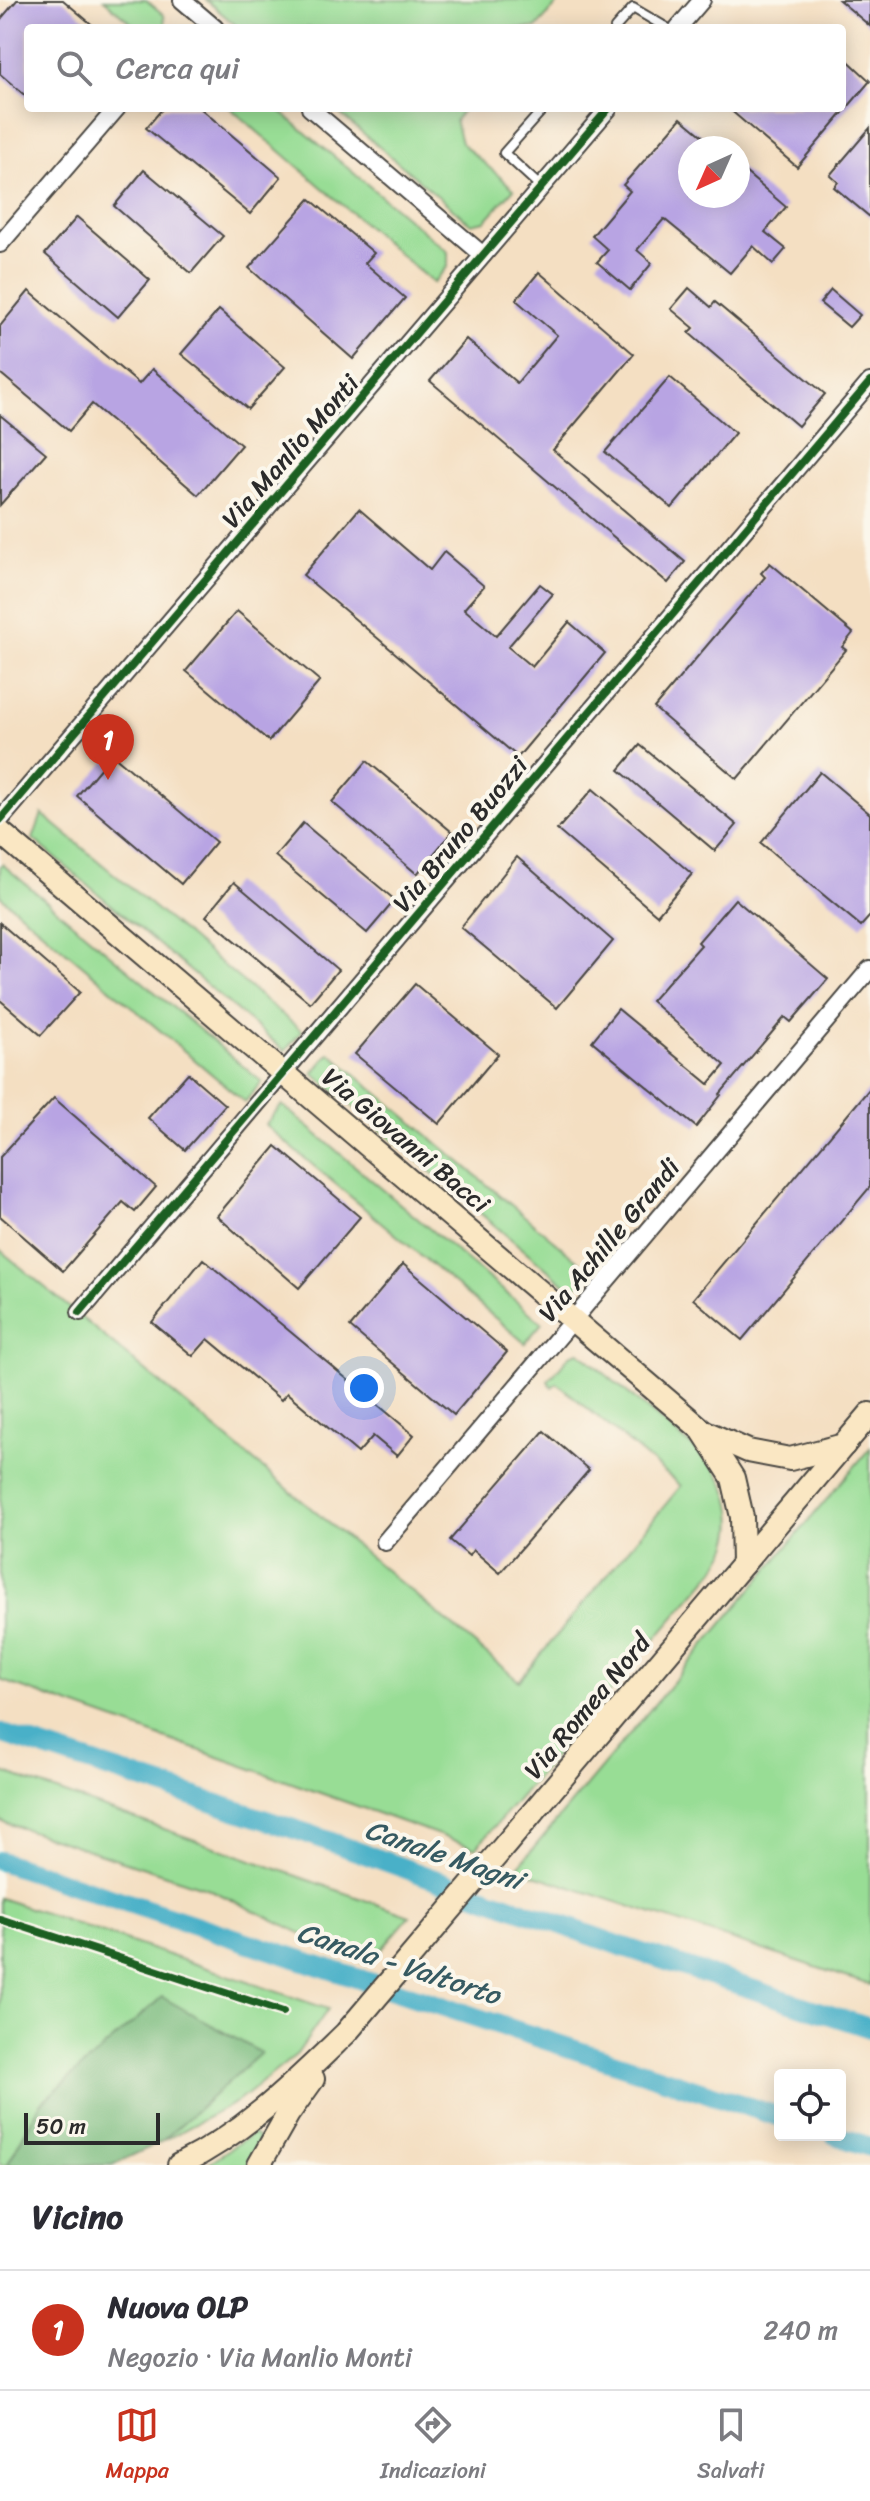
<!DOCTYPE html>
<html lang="it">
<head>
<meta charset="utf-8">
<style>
  :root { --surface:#fff; --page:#f7f7f7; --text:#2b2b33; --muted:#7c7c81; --line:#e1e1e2; --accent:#c8321e }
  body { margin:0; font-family:Sriracha,sans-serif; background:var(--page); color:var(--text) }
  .controls { position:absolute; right:24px; bottom:24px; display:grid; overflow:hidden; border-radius:8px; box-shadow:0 4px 20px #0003 }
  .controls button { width:72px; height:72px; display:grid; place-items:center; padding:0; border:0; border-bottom:2px solid var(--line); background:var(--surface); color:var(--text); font:40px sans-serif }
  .compass { position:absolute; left:678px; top:136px; width:72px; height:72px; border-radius:50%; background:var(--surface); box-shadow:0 4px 20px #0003; rotate:225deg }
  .scale { position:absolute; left:24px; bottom:20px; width:136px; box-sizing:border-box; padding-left:8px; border:4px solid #2b2b2b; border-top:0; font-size:22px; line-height:28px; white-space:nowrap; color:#2b2b2b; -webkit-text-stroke:6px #fbf7ec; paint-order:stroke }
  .you { position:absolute; left:364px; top:1388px; width:28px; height:28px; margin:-20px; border:6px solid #fff; border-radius:50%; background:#1a73e8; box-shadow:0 0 0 12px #1a73e833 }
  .badge { display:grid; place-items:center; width:52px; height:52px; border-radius:50%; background:var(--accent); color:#fff; font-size:26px; font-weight:700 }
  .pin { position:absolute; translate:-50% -66px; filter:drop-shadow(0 2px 4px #0008) }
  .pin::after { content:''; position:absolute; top:42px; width:28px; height:24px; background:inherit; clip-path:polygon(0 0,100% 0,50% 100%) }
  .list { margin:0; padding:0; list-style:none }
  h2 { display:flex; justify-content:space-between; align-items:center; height:104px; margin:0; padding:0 32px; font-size:34px }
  h2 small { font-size:26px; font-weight:400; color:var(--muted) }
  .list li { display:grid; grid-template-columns:52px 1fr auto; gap:24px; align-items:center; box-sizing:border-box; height:120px; padding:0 32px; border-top:2px solid var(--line) }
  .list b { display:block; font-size:30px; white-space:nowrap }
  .list p { margin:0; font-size:26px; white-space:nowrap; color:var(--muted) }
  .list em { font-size:26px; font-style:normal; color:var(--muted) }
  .icon { flex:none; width:44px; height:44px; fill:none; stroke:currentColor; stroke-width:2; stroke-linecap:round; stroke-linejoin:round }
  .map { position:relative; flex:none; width:870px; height:2165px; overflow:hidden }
  .search { position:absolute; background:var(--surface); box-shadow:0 4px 20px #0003; left:24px; right:24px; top:24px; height:88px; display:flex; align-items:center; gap:20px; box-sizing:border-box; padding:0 28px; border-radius:8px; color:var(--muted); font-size:30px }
  .sheet { height:224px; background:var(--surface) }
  nav { display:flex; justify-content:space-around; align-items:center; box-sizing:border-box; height:112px; border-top:2px solid var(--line); background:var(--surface); font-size:22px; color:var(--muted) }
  nav a { display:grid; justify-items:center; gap:4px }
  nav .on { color:var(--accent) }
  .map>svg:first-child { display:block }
  .green { fill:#98dd95; stroke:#628460; stroke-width:2 }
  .forest { fill:#7abc7e; stroke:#527454; stroke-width:2 }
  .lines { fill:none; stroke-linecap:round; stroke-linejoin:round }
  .canal { stroke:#49b0c8; stroke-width:20 }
  .building { fill:#b8a4e3 }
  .service-casing { stroke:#494642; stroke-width:12 }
  .minor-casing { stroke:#494642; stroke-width:20 }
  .secondary-casing { stroke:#494642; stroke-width:26 }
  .service { stroke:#fff; stroke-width:8 }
  .minor { stroke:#fff; stroke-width:16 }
  .secondary { stroke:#fae7c3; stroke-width:22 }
  .cycleway-casing { stroke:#fbf7ec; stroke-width:13 }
  .cycleway { stroke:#1b5e20; stroke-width:8 }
  .labels { text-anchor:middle; stroke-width:8; stroke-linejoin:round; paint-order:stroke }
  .street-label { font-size:26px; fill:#2b2b2b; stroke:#fbf7ec }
  .water-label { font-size:28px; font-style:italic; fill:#365a62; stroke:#fbf7ec }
</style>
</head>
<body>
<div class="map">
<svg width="870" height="2165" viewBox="0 0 870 2165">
  <rect width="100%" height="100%" fill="#fbf7ec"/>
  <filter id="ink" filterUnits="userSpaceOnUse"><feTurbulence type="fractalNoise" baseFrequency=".0125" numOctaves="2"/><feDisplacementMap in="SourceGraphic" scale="16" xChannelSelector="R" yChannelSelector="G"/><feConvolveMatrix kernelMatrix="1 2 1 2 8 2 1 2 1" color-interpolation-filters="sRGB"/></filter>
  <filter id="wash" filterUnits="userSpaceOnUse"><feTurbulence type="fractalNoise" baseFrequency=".006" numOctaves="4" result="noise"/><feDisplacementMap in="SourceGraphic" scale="32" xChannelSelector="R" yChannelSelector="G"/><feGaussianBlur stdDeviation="1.8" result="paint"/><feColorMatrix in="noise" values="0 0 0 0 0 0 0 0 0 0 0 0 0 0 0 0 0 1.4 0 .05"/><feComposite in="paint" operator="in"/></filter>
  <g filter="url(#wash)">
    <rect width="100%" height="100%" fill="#f4dfc2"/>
    <g class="green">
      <path d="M 104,0 L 146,0 L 164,15 L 165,25 L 162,28 L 137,28 Z"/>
      <path d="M 206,0 L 561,0 L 536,28 L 239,28 Z"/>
      <path d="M 230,108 L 276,108 L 448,252 L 448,266 L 433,283 Z"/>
      <path d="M 333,108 L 465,108 L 455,120 L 461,143 L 514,189 L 485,221 L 471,224 Z"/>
      <path d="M 42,814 L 302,1031 L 285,1051 L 33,839 Z"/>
      <path d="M 2,864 L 262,1082 L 245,1102 L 0,896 L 0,867 Z"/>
      <path d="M 330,1053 L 590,1271 L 573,1291 L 313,1073 Z"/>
      <path d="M 282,1105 L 542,1323 L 525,1343 L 265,1125 Z"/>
      <path d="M 0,1250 L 519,1681 L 681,1486 L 557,1383 L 552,1387 L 548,1381 L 570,1355 L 579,1352 L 709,1461 C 727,1484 739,1513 729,1544 C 726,1553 719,1563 714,1571 L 476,1848 L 0,1680 Z"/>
      <path d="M 870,1448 L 870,1985 L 516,1869 Z"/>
      <path d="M 0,1771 L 410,1916 L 368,1965 L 209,1889 L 0,1821 Z"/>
      <path d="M 0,1898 L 328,2009 L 297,2054 L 237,2102 L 161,2142 L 260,2053 L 7,2165 L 0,2165 Z"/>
      <path d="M 253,2133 L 259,2138 L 247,2165 L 206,2165 Z"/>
    </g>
    <path class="forest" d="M 162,1997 L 261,2053 L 161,2142 L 112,2165 L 7,2165 L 41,2103 Z"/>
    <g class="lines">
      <g class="canal">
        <path d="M 0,1733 L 309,1834 L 618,1945 L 870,2028"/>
        <path d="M 0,1861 L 780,2117"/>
        <path d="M 835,2135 L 870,2147"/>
      </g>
    </g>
    <g id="blocks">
      <g class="building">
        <path d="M 17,0 L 63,0 L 96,28 L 28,28 L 28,98 L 0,74 L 0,20 Z"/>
        <path d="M 839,0 L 870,0 L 870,26 Z"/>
        <path d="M 842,55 L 870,81 L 797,167 L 728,108 L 842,108 Z"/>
        <path d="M 163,108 L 200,108 L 281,177 L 250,214 L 146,128 Z"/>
        <path d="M 681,118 L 717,148 L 690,148 L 690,196 L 738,196 L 738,166 L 786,207 L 765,232 L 786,249 L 773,264 L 753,246 L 730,273 L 664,219 L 637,250 L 652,263 L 630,290 L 597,262 L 608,250 L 592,236 L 630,191 L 623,185 Z"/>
        <path d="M 870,128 L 870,217 L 834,187 L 838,182 L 830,175 Z"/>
        <path d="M 144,170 L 223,236 L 191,273 L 114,206 Z"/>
        <path d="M 310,199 L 374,253 L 365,263 L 405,298 L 353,359 L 249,268 Z"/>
        <path d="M 77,217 L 150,280 L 118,317 L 45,254 Z"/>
        <path d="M 539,272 L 634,354 L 553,450 L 685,562 L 668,583 L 430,381 L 466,339 L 517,383 L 557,335 L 516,300 Z"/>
        <path d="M 689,288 L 711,307 L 715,302 L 825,394 L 798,426 L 689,333 L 694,328 L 671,309 Z"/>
        <path d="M 831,290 L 860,315 L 849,327 L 820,303 Z"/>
        <path d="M 29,291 L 139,384 L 152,369 L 241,445 L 198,495 L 92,404 L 69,431 L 0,373 L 0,326 Z"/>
        <path d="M 219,310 L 285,367 L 248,409 L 181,354 Z"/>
        <path d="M 670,377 L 735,433 L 672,508 L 605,452 Z"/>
        <path d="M 0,415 L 46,453 L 0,505 Z"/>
        <path d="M 359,509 L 430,570 L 444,552 L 484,586 L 464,609 L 496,636 L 540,584 L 553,594 L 508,647 L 532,667 L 569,622 L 605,653 L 518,757 L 303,575 Z"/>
        <path d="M 770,563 L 853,633 L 842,647 L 846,650 L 737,779 L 654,708 L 765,577 L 761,573 Z"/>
        <path d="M 237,611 L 320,681 L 269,741 L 186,671 Z"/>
        <path d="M 640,745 L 737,825 L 715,851 L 619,770 Z"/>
        <path d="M 112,754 L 216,842 L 181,884 L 77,796 Z"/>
        <path d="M 367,761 L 452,832 L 417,874 L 332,802 Z"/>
        <path d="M 820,772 L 870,814 L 870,916 L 861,926 L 761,843 Z"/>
        <path d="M 593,789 L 692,874 L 657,915 L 557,830 Z"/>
        <path d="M 303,823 L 395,900 L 367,933 L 275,856 Z"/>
        <path d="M 517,857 L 613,941 L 557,1008 L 461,927 Z"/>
        <path d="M 234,882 L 338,970 L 310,1003 L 206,916 Z"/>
        <path d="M 735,899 L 828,979 L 791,1022 L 785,1017 L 720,1094 L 721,1095 L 696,1127 L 592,1041 L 618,1009 L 709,1084 L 725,1065 L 651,1001 L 701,945 L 698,942 Z"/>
        <path d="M 0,923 L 80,992 L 41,1035 L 0,1000 Z"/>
        <path d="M 415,984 L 498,1054 L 439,1124 L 355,1054 Z"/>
        <path d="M 188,1073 L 225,1105 L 185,1150 L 148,1118 Z"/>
        <path d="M 870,1088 L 870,1187 L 742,1340 L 693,1299 Z"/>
        <path d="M 54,1098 L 156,1187 L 135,1212 L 123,1202 L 63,1271 L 0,1216 L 0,1157 Z"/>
        <path d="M 276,1146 L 360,1217 L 299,1288 L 217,1216 Z"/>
        <path d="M 203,1259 L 414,1435 L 397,1456 L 373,1436 L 358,1453 L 287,1393 L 281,1400 L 208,1339 L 193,1356 L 152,1322 Z"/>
        <path d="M 403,1264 L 507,1352 L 454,1415 L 350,1327 Z"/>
        <path d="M 544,1431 L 589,1470 L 500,1573 L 473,1550 L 469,1556 L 450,1540 Z"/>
      </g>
    </g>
  </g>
  <g filter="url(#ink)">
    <use href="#blocks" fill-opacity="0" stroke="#494642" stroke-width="2"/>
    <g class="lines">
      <defs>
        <g id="service">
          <path d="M 615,28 L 633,8 L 667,28"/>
          <path d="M 541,187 L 504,153 L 544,108"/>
        </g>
        <g id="minor">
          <path d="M 182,0 L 215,28"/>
          <path d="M 678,28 L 702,0"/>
          <path d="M 310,108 L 483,255"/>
          <path d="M 0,244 L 117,108"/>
          <path d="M 0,820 L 609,108"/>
          <path d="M 80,1312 L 870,382"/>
          <path d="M 385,1542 L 870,969"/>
        </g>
        <g id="secondary">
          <path d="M 0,832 L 702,1430 L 733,1478 L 742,1517 L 743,1564"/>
          <path d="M 703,1431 L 748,1451 L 790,1459 L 844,1445"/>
          <path d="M 179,2165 C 247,2131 292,2085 346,2033 L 870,1414"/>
          <path d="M 259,2165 L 288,2114 L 313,2079"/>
        </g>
      </defs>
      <use href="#service" class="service-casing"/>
      <use href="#minor" class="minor-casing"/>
      <use href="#secondary" class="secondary-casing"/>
      <use href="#service" class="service"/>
      <use href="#minor" class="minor"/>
      <use href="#secondary" class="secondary"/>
      <defs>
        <g id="cycleway">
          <path d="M 0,820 L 609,108"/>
          <path d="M 80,1312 L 870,382"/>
          <path d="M 0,1919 L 283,2012"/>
        </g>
      </defs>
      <use href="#cycleway" class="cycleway-casing"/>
      <use href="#cycleway" class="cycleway"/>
    </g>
  </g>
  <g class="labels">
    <g class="street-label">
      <text transform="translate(290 451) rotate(-49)" y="9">Via Manlio Monti</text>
      <text transform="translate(460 834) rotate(-50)" y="9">Via Bruno Buozzi</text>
      <text transform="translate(406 1140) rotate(40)" y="9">Via Giovanni Bacci</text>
      <text transform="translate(609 1240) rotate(-50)" y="9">Via Achille Grandi</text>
      <text transform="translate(587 1706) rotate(-50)" y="9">Via Romea Nord</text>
    </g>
    <g class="water-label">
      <text transform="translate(444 1854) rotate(19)" y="10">Canale Magni</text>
      <text transform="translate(399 1963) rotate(18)" y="10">Canala - Valtorto</text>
    </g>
  </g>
</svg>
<div class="controls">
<button><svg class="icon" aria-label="locate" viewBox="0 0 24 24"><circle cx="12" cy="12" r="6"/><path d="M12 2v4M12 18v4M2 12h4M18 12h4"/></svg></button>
</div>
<svg class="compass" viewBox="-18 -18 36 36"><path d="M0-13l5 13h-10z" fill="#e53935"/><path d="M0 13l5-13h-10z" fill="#7c7c81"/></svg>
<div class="scale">50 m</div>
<div class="you"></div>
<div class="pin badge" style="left:108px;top:780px">1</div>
<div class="search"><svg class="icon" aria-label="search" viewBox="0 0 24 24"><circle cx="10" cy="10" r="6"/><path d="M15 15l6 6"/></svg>Cerca qui</div>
</div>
<section class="sheet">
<h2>Vicino<small></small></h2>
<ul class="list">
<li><span class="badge">1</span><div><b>Nuova OLP</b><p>Negozio · Via Manlio Monti</p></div><em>240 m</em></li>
</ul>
</section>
<nav>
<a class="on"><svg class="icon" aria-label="map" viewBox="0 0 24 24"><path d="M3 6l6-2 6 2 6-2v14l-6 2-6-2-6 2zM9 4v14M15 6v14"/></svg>Mappa</a>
<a><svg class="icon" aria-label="directions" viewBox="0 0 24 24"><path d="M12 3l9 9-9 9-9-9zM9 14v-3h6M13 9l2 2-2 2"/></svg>Indicazioni</a>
<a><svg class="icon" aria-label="saved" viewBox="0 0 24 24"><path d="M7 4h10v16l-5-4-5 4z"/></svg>Salvati</a>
</nav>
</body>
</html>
